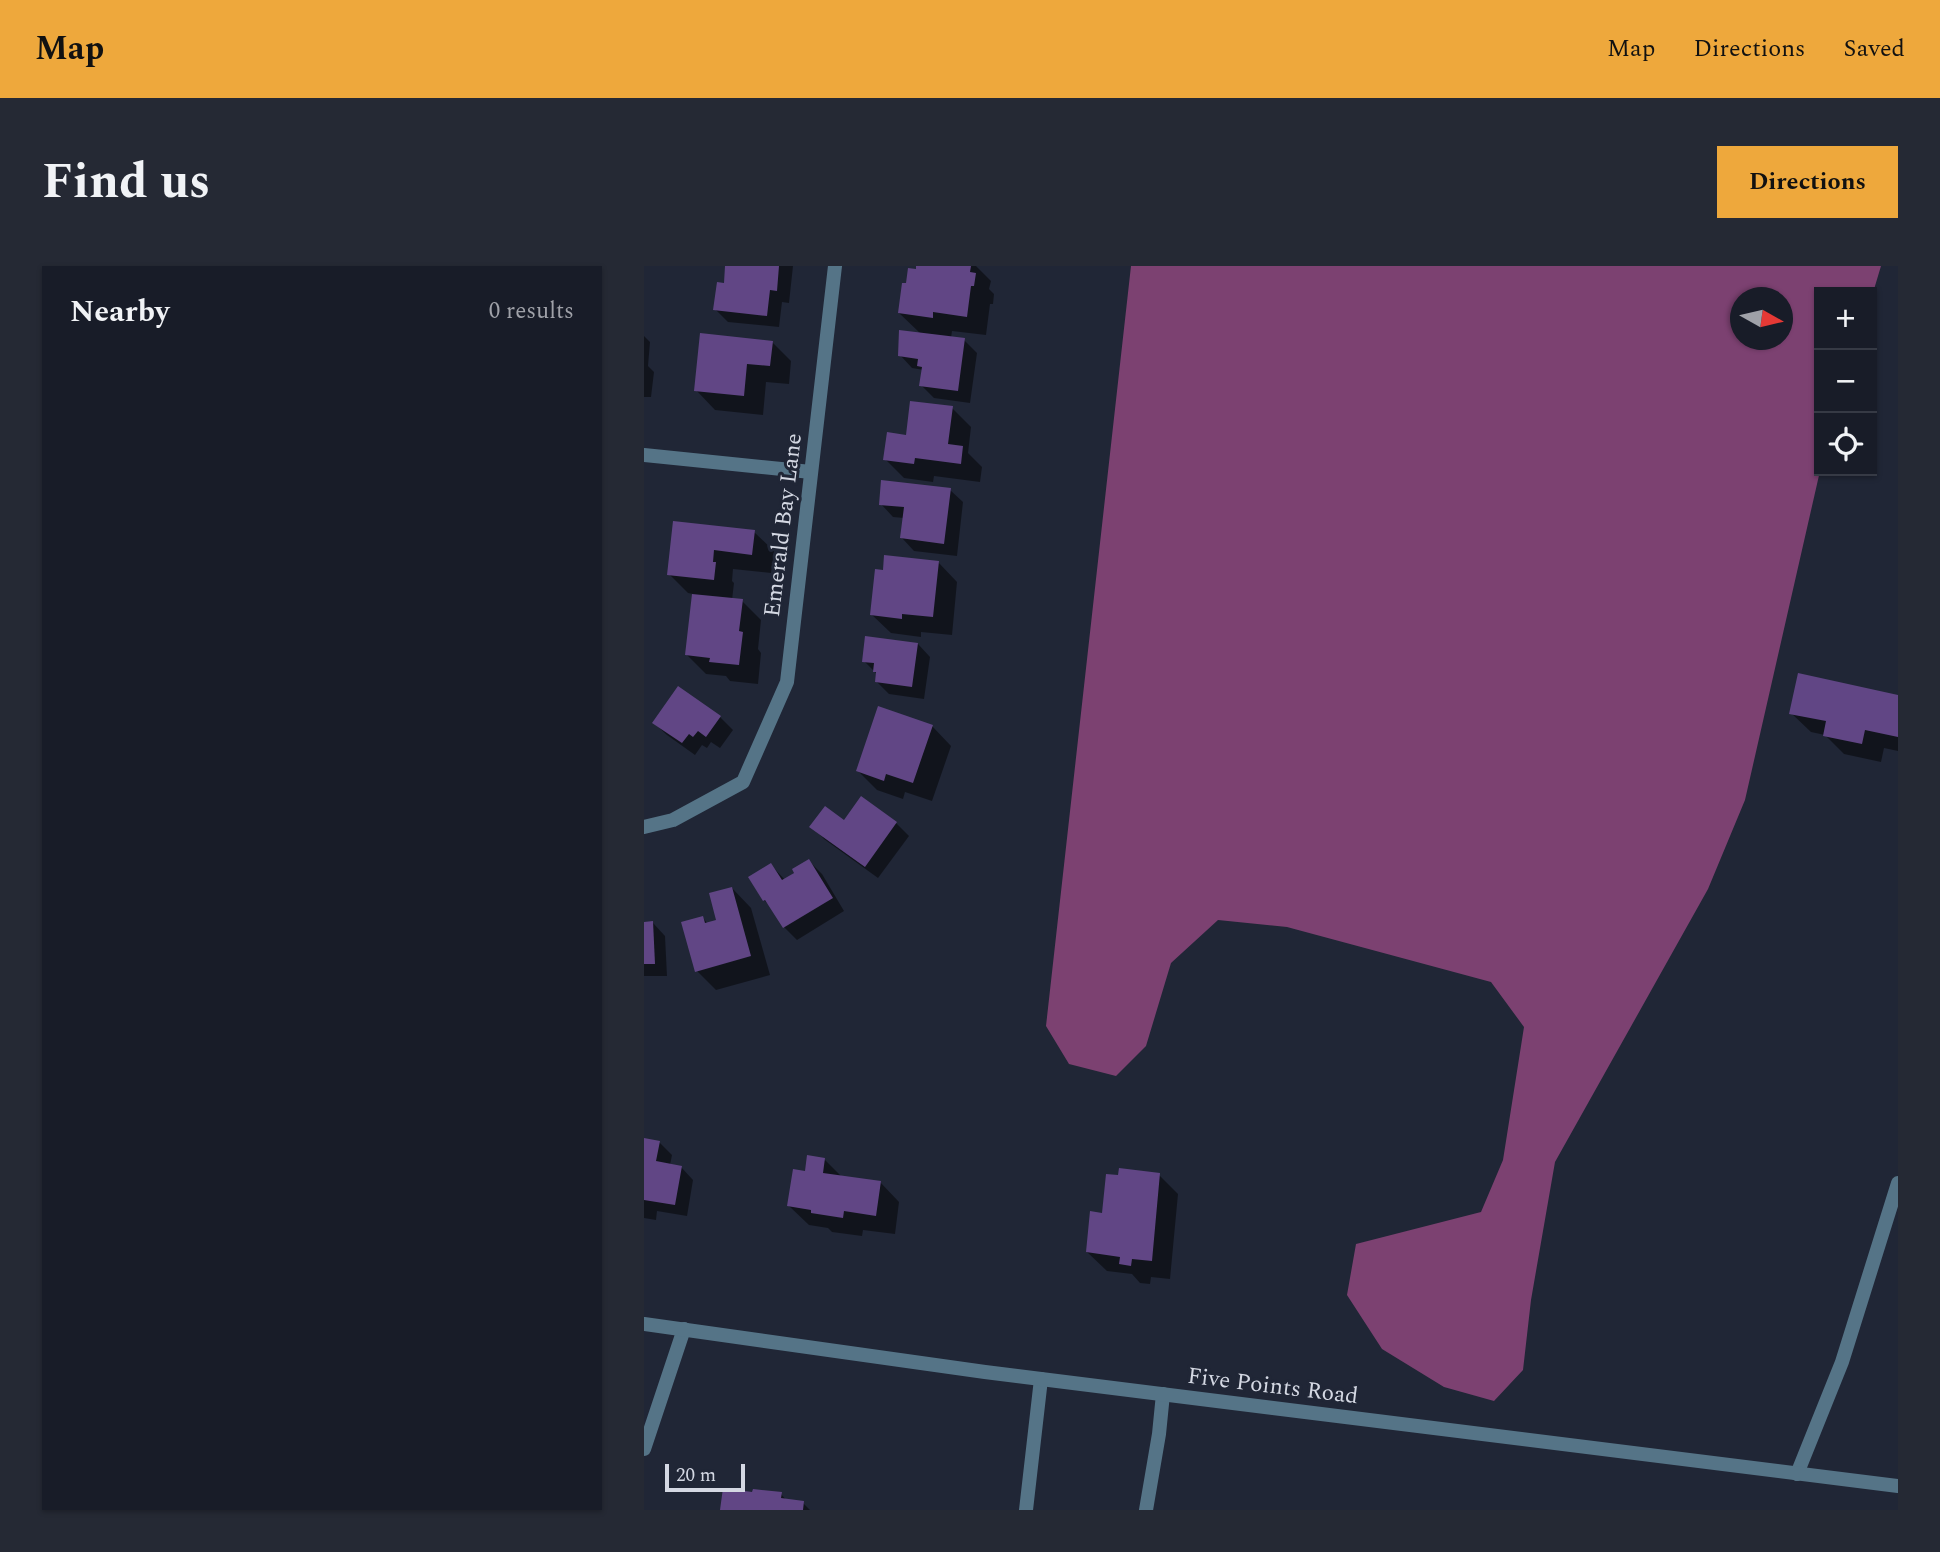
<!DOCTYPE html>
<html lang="en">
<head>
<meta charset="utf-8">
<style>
  :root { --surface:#181c28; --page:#252934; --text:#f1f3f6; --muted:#9fa1a8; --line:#363a45; --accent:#eea83c }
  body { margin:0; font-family:Spectral,serif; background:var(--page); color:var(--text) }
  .controls { position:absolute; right:21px; top:21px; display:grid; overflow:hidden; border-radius:0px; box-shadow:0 2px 5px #0004 }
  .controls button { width:63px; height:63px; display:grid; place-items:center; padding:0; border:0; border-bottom:2px solid var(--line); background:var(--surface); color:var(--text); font:35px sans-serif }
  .compass { position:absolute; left:1086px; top:21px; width:63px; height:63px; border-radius:50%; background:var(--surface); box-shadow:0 2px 5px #0004; rotate:98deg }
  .scale { position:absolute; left:21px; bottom:18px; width:80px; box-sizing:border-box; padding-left:7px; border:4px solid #d4d8e3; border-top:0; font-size:19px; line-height:24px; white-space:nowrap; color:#d4d8e3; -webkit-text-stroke:5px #202636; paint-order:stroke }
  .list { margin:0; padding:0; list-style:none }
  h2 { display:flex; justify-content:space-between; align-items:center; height:91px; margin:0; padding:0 28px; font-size:30px }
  h2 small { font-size:23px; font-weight:400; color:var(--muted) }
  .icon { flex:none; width:38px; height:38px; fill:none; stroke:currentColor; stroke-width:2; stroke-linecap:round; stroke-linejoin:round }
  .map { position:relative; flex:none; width:1254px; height:1244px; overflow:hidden; border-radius:0px }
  header { display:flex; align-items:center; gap:42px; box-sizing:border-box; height:98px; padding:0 35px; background:var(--accent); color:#111 }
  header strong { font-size:33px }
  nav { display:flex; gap:38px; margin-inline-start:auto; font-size:24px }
  .intro { display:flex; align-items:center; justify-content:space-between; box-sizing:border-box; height:168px; padding:0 42px }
  h1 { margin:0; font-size:49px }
  .button { padding:18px 32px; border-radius:0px; background:var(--accent); color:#111; font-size:24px; font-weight:700 }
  main { display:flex; gap:42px; padding:0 42px }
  aside { flex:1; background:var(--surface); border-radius:0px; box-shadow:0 2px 5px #0004 }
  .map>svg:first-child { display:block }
  .forest { fill:#7c4171; fill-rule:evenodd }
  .shadow { fill:#0007 }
  .building { fill:#614685 }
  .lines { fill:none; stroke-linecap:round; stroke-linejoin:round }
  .service { stroke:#557487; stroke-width:14 }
  .minor { stroke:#557487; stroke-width:14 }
  .tertiary { stroke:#557487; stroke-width:14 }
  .labels { text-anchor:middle; stroke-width:6; stroke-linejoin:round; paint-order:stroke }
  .street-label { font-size:23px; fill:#d4d8e3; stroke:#202636 }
</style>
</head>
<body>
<header>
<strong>Map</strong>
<nav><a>Map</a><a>Directions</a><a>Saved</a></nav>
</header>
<div class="intro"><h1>Find us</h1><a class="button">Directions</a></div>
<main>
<aside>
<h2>Nearby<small>0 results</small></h2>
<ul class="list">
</ul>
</aside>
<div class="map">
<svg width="1254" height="1244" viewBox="0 0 1254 1244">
  <rect width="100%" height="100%" fill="#202636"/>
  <path class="forest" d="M 487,0 L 1237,0 L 1228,30 L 1228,26 L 1175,26 L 1176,205 L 1101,534 L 1064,623 L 911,896 L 887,1034 L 879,1104 L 850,1135 L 800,1121 L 738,1083 L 703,1029 L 712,978 L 837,946 L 859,894 L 880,761 L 847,716 L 643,661 L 574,654 L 527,697 L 502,780 L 472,810 L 425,798 L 402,760 ZM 1097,32 L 1139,32 L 1139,74 L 1097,74 Z"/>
  <g class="shadow">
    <path d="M 83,0 L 149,0 L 145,37 L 138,36 L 135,61 L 84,56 L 71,43 L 81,18 Z"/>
    <path d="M 274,0 L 332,0 L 347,15 L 345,23 L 350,28 L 349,38 L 346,38 L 342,69 L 308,65 L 307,72 L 320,74 L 333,87 L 326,137 L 290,132 L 277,119 L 280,104 L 268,102 L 256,89 L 277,68 L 255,47 L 264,19 L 274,5 Z"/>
    <path d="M 0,70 L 6,76 L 4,100 L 10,106 L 7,131 L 0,131 Z"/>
    <path d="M 128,76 L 147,95 L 145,118 L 122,116 L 119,149 L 71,144 L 52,124 Z"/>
    <path d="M 308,142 L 327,161 L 324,187 L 338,201 L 336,216 L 290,210 L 289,216 L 260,212 L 241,193 L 263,171 Z"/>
    <path d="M 306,224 L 319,236 L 313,290 L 270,285 L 258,272 L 260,252 L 249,251 L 237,238 Z"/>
    <path d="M 30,257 L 110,266 L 130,285 L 127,307 L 89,303 L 88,315 L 90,317 L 88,334 L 98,335 L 117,354 L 114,383 L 117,387 L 114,418 L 86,415 L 82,410 L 62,408 L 43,389 L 49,328 L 44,327 L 25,308 Z"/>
    <path d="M 294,296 L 313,316 L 308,369 L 277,366 L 277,371 L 247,367 L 227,348 L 240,306 Z"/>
    <path d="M 274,378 L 286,391 L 280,433 L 245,428 L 233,416 L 234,409 L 220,395 Z"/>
    <path d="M 1155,409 L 1254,431 L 1254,485 L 1240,482 L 1237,496 L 1200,488 L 1181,469 L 1167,466 L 1147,447 Z"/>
    <path d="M 76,451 L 89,464 L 76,482 L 67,476 L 63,482 L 58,479 L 51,489 L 23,469 L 10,457 Z"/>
    <path d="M 288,460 L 307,480 L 288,535 L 261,526 L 259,533 L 233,524 L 214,505 Z"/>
    <path d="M 200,556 L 252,557 L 265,570 L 234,612 L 180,573 L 168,560 Z"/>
    <path d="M 165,595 L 178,608 L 200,645 L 153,674 L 140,661 L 129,643 L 120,634 L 127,599 L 141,614 Z"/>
    <path d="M 88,622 L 107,642 L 126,709 L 72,724 L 53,705 L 59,652 L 64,658 L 74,655 Z"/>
    <path d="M 0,657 L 9,657 L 21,670 L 23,710 L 0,710 Z"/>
    <path d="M 0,874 L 15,876 L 28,889 L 26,899 L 37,901 L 49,914 L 43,950 L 13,945 L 12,954 L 0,952 Z"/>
    <path d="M 181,894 L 198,911 L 236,916 L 255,936 L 251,968 L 219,964 L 218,970 L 188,966 L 184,962 L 165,959 L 145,940 Z"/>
    <path d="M 515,909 L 534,928 L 526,1013 L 507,1011 L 506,1018 L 496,1017 L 488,1008 L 463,1005 L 443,986 L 459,949 Z"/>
    <path d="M 137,1228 L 143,1235 L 159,1237 L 166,1244 L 78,1244 Z"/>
  </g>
  <g class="building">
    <path d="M 81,0 L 135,0 L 133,25 L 126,24 L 123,50 L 69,44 L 73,16 L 80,17 Z"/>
    <path d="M 272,0 L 327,0 L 326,6 L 332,7 L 330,20 L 327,20 L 323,51 L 289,46 L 289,52 L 254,47 L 258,17 L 262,17 L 264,2 L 272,3 Z"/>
    <path d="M 255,64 L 321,72 L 314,125 L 275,120 L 278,101 L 273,100 L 274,93 L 254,90 Z"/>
    <path d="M 56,67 L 129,75 L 126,100 L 103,98 L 100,130 L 50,125 Z"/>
    <path d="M 266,135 L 309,140 L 304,178 L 319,180 L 317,198 L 271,192 L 270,198 L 239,194 L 243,166 L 262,169 Z"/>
    <path d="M 237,214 L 307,222 L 300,278 L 256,272 L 260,241 L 235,239 Z"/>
    <path d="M 29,255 L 111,264 L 108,289 L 70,284 L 69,296 L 72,296 L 70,314 L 23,309 Z"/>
    <path d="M 240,289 L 295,295 L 289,351 L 258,348 L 258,353 L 226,349 L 231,303 L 239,304 Z"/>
    <path d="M 48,328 L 99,333 L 95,365 L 99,366 L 95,399 L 65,396 L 66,392 L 41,389 Z"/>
    <path d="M 221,370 L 274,377 L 268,421 L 231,416 L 232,406 L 229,406 L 230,397 L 218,396 Z"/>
    <path d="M 1154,407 L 1254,429 L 1254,471 L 1221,464 L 1218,478 L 1179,470 L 1182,455 L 1145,448 Z"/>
    <path d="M 34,420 L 77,450 L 62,471 L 54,465 L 49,471 L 45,468 L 38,477 L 8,457 Z"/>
    <path d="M 234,440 L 289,459 L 269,517 L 242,508 L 240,515 L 212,505 Z"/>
    <path d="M 217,530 L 253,556 L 221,601 L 165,561 L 181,540 L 200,554 Z"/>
    <path d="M 165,593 L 189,632 L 139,662 L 121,634 L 119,635 L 104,611 L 127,597 L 138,614 L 150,607 L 148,603 Z"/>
    <path d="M 88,621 L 107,690 L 51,706 L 37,656 L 59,650 L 61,657 L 72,654 L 65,627 Z"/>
    <path d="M 9,655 L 11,698 L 0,698 L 0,656 Z"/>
    <path d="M 0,872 L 16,875 L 12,895 L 38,900 L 31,939 L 0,934 Z"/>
    <path d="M 163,889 L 181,892 L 179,907 L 237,915 L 232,950 L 200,945 L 199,952 L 167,947 L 167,944 L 143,940 L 149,903 L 161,905 Z"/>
    <path d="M 475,902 L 516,907 L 508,995 L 488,993 L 487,1000 L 475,998 L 476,991 L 442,986 L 446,945 L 458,947 L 462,908 L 474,909 Z"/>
    <path d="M 79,1222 L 108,1226 L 109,1223 L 138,1226 L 137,1232 L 160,1235 L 159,1244 L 76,1244 Z"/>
  </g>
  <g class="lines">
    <g class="service">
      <path d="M 1153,1208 L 1198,1096 L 1254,917"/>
      <path d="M 382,1244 L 397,1113"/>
      <path d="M 502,1244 L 515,1168 L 519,1128"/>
    </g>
    <g class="minor">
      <path d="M 0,189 L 167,206"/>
      <path d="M 0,561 L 29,554 L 99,516 L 143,416 L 191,0"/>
      <path d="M 0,1183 L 40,1063"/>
    </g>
    <path class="tertiary" d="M 0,1058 L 341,1106 L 1254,1220"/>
  </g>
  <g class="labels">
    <g class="street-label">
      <text transform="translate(138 259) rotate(-83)" y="8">Emerald Bay Lane</text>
      <text transform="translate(629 1119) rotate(7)" y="8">Five Points Road</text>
    </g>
  </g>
</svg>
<div class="controls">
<button>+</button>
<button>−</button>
<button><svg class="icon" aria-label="locate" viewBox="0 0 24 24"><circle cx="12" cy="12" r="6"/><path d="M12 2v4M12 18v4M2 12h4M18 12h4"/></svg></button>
</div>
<svg class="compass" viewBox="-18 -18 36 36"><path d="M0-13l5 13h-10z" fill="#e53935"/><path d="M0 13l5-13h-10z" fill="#9fa1a8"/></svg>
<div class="scale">20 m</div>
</div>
</main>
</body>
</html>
